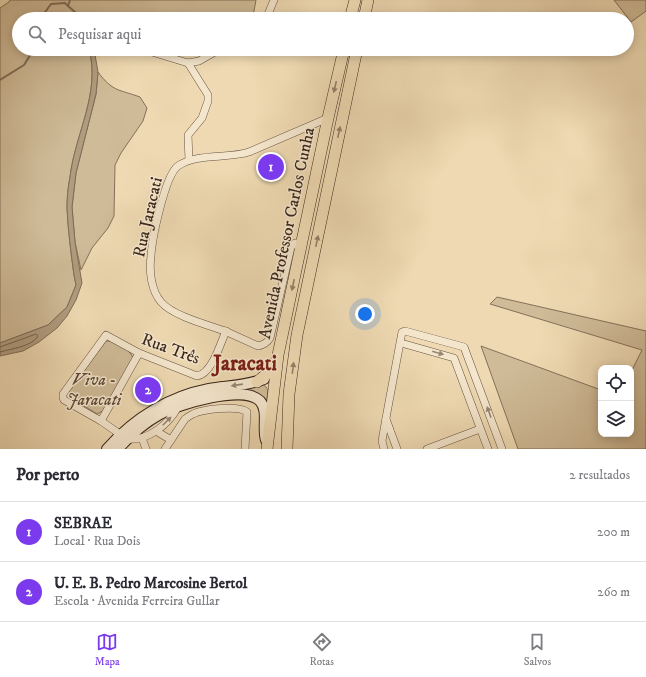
<!DOCTYPE html>
<html lang="pt">
<head>
<meta charset="utf-8">
<style>
  :root { --surface:#fff; --page:#f2f2f3; --text:#2b2b33; --muted:#7c7c81; --line:#e1e1e2; --accent:#7c3aed }
  body { margin:0; font-family:"IM FELL DW Pica",serif; background:var(--page); color:var(--text) }
  .controls { position:absolute; right:12px; bottom:12px; display:grid; overflow:hidden; border-radius:8px; box-shadow:0 2px 10px #0003 }
  .controls button { width:36px; height:36px; display:grid; place-items:center; padding:0; border:0; border-bottom:1px solid var(--line); background:var(--surface); color:var(--text); font:20px sans-serif }
  .you { position:absolute; left:365px; top:314px; width:14px; height:14px; margin:-10px; border:3px solid #fff; border-radius:50%; background:#1a73e8; box-shadow:0 0 0 6px #1a73e833 }
  .badge { display:grid; place-items:center; width:26px; height:26px; border-radius:50%; background:var(--accent); color:#fff; font-size:13px; font-weight:700 }
  .pin { position:absolute; translate:-50% -50%; border:2px solid #fff; box-shadow:0 1px 4px #0006 }
  .list { margin:0; padding:0; list-style:none }
  h2 { display:flex; justify-content:space-between; align-items:center; height:52px; margin:0; padding:0 16px; font-size:17px }
  h2 small { font-size:13px; font-weight:400; color:var(--muted) }
  .list li { display:grid; grid-template-columns:26px 1fr auto; gap:12px; align-items:center; box-sizing:border-box; height:60px; padding:0 16px; border-top:1px solid var(--line) }
  .list b { display:block; font-size:15px; white-space:nowrap }
  .list p { margin:0; font-size:13px; white-space:nowrap; color:var(--muted) }
  .list em { font-size:13px; font-style:normal; color:var(--muted) }
  .icon { flex:none; width:22px; height:22px; fill:none; stroke:currentColor; stroke-width:2; stroke-linecap:round; stroke-linejoin:round }
  .map { position:relative; flex:none; width:646px; height:449px; overflow:hidden }
  .search { position:absolute; background:var(--surface); box-shadow:0 2px 10px #0003; left:12px; right:12px; top:12px; height:44px; display:flex; align-items:center; gap:10px; box-sizing:border-box; padding:0 14px; border-radius:22px; color:var(--muted); font-size:15px }
  .sheet { height:172px; background:var(--surface) }
  nav { display:flex; justify-content:space-around; align-items:center; box-sizing:border-box; height:56px; border-top:1px solid var(--line); background:var(--surface); font-size:11px; color:var(--muted) }
  nav a { display:grid; justify-items:center; gap:2px }
  nav .on { color:var(--accent) }
  .map>svg:first-child { display:block }
  .green { fill:#cfbb98; stroke:#84705a }
  .water { fill:#b09c7f; stroke:#806d57 }
  .lines { fill:none; stroke-linecap:round; stroke-linejoin:round }
  .shore { stroke:#74614d; stroke-width:1 }
  .stream { stroke:#806d57; stroke-width:2 }
  .street-casing { stroke:#665341; stroke-width:8 }
  .secondary-casing { stroke:#39261b; stroke-width:12 }
  .primary-casing { stroke:#39261b; stroke-width:12 }
  .street { stroke:#f4e6cd; stroke-width:7 }
  .secondary { stroke:#f4e6cd; stroke-width:10 }
  .primary { stroke:#eed9b2; stroke-width:11 }
  .oneway { fill:#948066 }
  .oneway2 { fill:#968674 }
  .labels { text-anchor:middle; stroke-width:3; stroke-linejoin:round; paint-order:stroke }
  .street-label { font-size:17px; fill:#39261b; stroke:#f4e6cd }
  .park-label { font-size:17px; font-style:italic; fill:#5e4b3a; stroke:#f4e6cd }
  .district-label { font-size:21px; font-weight:bold; fill:#7a1f14; stroke:#f4e6cd }
</style>
</head>
<body>
<div class="map">
<svg width="646" height="449" viewBox="0 0 646 449">
  <rect width="100%" height="100%" fill="#eed9b2"/>
  <filter id="stains"><feTurbulence type="fractalNoise" baseFrequency=".005" numOctaves="4"/><feColorMatrix values="0 0 0 0 .2 0 0 0 0 .09 0 0 0 0 .02 0 0 0 .5 -.17"/></filter>
  <radialGradient id="worn" r=".72"><stop offset=".6" stop-color="#630" stop-opacity="0"/><stop offset="1" stop-color="#630" stop-opacity=".3"/></radialGradient>
  <g class="green">
    <path d="M 10,0 L 256,0 L 253,16 L 249,19 L 209,19 L 194,14 L 169,14 L 119,15 L 97,19 L 19,19 L 19,49 L 89,49 C 101,93 75,134 70,177 C 68,187 67,198 67,208 C 68,230 71,253 74,275 L 76,285 L 67,307 L 48,325 L 0,343 L 0,8 L 9,2 Z"/>
    <path d="M 614,0 L 646,0 L 646,11 L 631,22 Z"/>
    <path d="M 98,72 C 113,92 118,89 140,97 L 147,108 L 143,121 L 121,153 L 115,165 L 114,216 L 108,228 L 92,248 L 81,270 L 75,242 L 72,207 L 76,173 L 96,94 Z"/>
    <path d="M 497,297 L 646,331 L 646,449 L 518,449 L 481,346 L 601,390 L 601,434 L 631,434 L 631,372 L 642,350 L 490,304 Z"/>
    <path d="M 106,341 C 114,340 131,350 133,358 L 103,411 L 97,414 L 71,398 L 69,391 Z"/>
    <path d="M 261,384 C 271,387 267,395 266,403 L 238,390 Z"/>
  </g>
  <path class="water" d="M 89,49 L 94,49 L 98,72 L 96,94 L 76,173 L 72,207 L 75,242 L 82,283 L 76,300 L 67,316 L 57,328 L 39,342 L 23,351 L 0,356 L 0,343 L 48,325 L 67,307 L 76,285 L 74,275 C 71,253 68,230 67,208 C 67,198 68,187 70,177 C 75,134 101,93 89,49 Z"/>
  <g class="lines">
    <path class="shore" d="M 0,347 L 36,334 L 38,336 C 33,346 11,349 0,352"/>
    <g class="stream">
      <path d="M 70,0 L 68,6 L 76,13 L 79,19"/>
      <path d="M 42,19 L 43,15 L 51,4 L 65,3 L 68,6"/>
      <path d="M 0,80 L 24,65 L 34,49"/>
    </g>
    <defs>
      <g id="street">
        <path d="M 266,19 L 274,0"/>
        <path d="M 142,49 L 188,63 L 199,61 L 220,49"/>
        <path d="M 188,63 L 208,95 L 208,101 L 202,118 L 188,135 L 189,160"/>
        <path d="M 301,243 L 295,243 L 291,247 L 270,338 C 267,343 264,345 258,346 C 247,341 236,336 225,331 C 208,325 173,316 161,302 C 151,290 149,271 151,256 C 152,239 165,175 178,166 C 196,153 227,159 249,152 L 328,118"/>
        <path d="M 401,343 L 454,358 L 488,449"/>
        <path d="M 178,407 C 168,425 148,441 127,439 L 101,421 L 64,400 L 63,398 L 63,394 L 106,335 L 139,353 L 197,376 C 212,374 220,344 226,331"/>
        <path d="M 386,419 L 397,449"/>
        <path d="M 101,421 L 139,353"/>
        <path d="M 156,431 L 171,440"/>
        <path d="M 142,438 L 146,449"/>
        <path d="M 165,449 L 185,419 C 188,417 190,415 193,414 C 203,409 239,405 247,412 L 245,449"/>
        <path d="M 384,449 L 382,441 L 386,418 L 402,332 L 405,331 L 464,347 L 502,449"/>
        <path d="M 427,449 L 480,429"/>
      </g>
      <g id="secondary">
        <path d="M 107,449 C 135,418 168,397 209,389 C 227,386 246,386 264,379"/>
        <path d="M 118,449 C 130,435 144,423 160,414 C 179,404 244,384 260,401 C 269,411 262,428 266,440"/>
      </g>
      <g id="primary">
        <path d="M 350,19 L 355,0"/>
        <path d="M 364,19 L 368,0"/>
        <path d="M 257,382 L 268,373 L 274,363"/>
        <path d="M 267,449 L 278,355 L 328,118 L 344,49"/>
        <path d="M 287,449 L 289,394 L 297,335 L 357,49"/>
      </g>
    </defs>
    <use href="#street" class="street-casing"/>
    <use href="#secondary" class="secondary-casing"/>
    <use href="#primary" class="primary-casing"/>
    <use href="#street" class="street"/>
    <use href="#secondary" class="secondary"/>
    <use href="#primary" class="primary"/>
  </g>
  <defs><path id="oneway-solid" d="M-6-.8H1V-3.2L6.5 0L1 3.2V.8H-6Z"/></defs>
  <g class="oneway">
    <use href="#oneway-solid" transform="translate(335 87) rotate(103)"/>
    <use href="#oneway-solid" transform="translate(339 132) rotate(-78)"/>
    <use href="#oneway-solid" transform="translate(317 241) rotate(-78)"/>
    <use href="#oneway-solid" transform="translate(293 285) rotate(102)"/>
    <use href="#oneway-solid" transform="translate(293 368) rotate(-83)"/>
  </g>
  <g class="oneway2">
    <use href="#oneway-solid" transform="translate(438 353) rotate(16)"/>
    <use href="#oneway-solid" transform="translate(237 385) rotate(172)"/>
    <use href="#oneway-solid" transform="translate(489 412) rotate(-110)"/>
    <use href="#oneway-solid" transform="translate(167 421) rotate(-45)"/>
  </g>
  <g class="labels">
    <g class="street-label">
      <text transform="translate(147 217) rotate(-77)" y="6">Rua Jaracati</text>
      <text transform="translate(286 233) rotate(-78)" y="6">Avenida Professor Carlos Cunha</text>
      <text transform="translate(171 348) rotate(20)" y="6">Rua Três</text>
    </g>
    <g class="park-label">
      <text x="94" y="385">Viva -<tspan x="94" dy="20">Jaracati</tspan></text>
    </g>
    <g class="district-label">
      <text x="245" y="370">Jaracati</text>
    </g>
  </g>
  <rect width="100%" height="100%" filter="url(#stains)"/>
  <rect width="100%" height="100%" fill="url(#worn)"/>
</svg>
<div class="controls">
<button><svg class="icon" aria-label="locate" viewBox="0 0 24 24"><circle cx="12" cy="12" r="6"/><path d="M12 2v4M12 18v4M2 12h4M18 12h4"/></svg></button>
<button><svg class="icon" aria-label="layers" viewBox="0 0 24 24"><path d="M12 4l9 5-9 5-9-5zM3 14l9 5 9-5"/></svg></button>
</div>
<div class="you"></div>
<div class="pin badge" style="left:271px;top:167px">1</div>
<div class="pin badge" style="left:148px;top:390px">2</div>
<div class="search"><svg class="icon" aria-label="search" viewBox="0 0 24 24"><circle cx="10" cy="10" r="6"/><path d="M15 15l6 6"/></svg>Pesquisar aqui</div>
</div>
<section class="sheet">
<h2>Por perto<small>2 resultados</small></h2>
<ul class="list">
<li><span class="badge">1</span><div><b>SEBRAE</b><p>Local · Rua Dois</p></div><em>200 m</em></li>
<li><span class="badge">2</span><div><b>U. E. B. Pedro Marcosine Bertol</b><p>Escola · Avenida Ferreira Gullar</p></div><em>260 m</em></li>
</ul>
</section>
<nav>
<a class="on"><svg class="icon" aria-label="map" viewBox="0 0 24 24"><path d="M3 6l6-2 6 2 6-2v14l-6 2-6-2-6 2zM9 4v14M15 6v14"/></svg>Mapa</a>
<a><svg class="icon" aria-label="directions" viewBox="0 0 24 24"><path d="M12 3l9 9-9 9-9-9zM9 14v-3h6M13 9l2 2-2 2"/></svg>Rotas</a>
<a><svg class="icon" aria-label="saved" viewBox="0 0 24 24"><path d="M7 4h10v16l-5-4-5 4z"/></svg>Salvos</a>
</nav>
</body>
</html>
